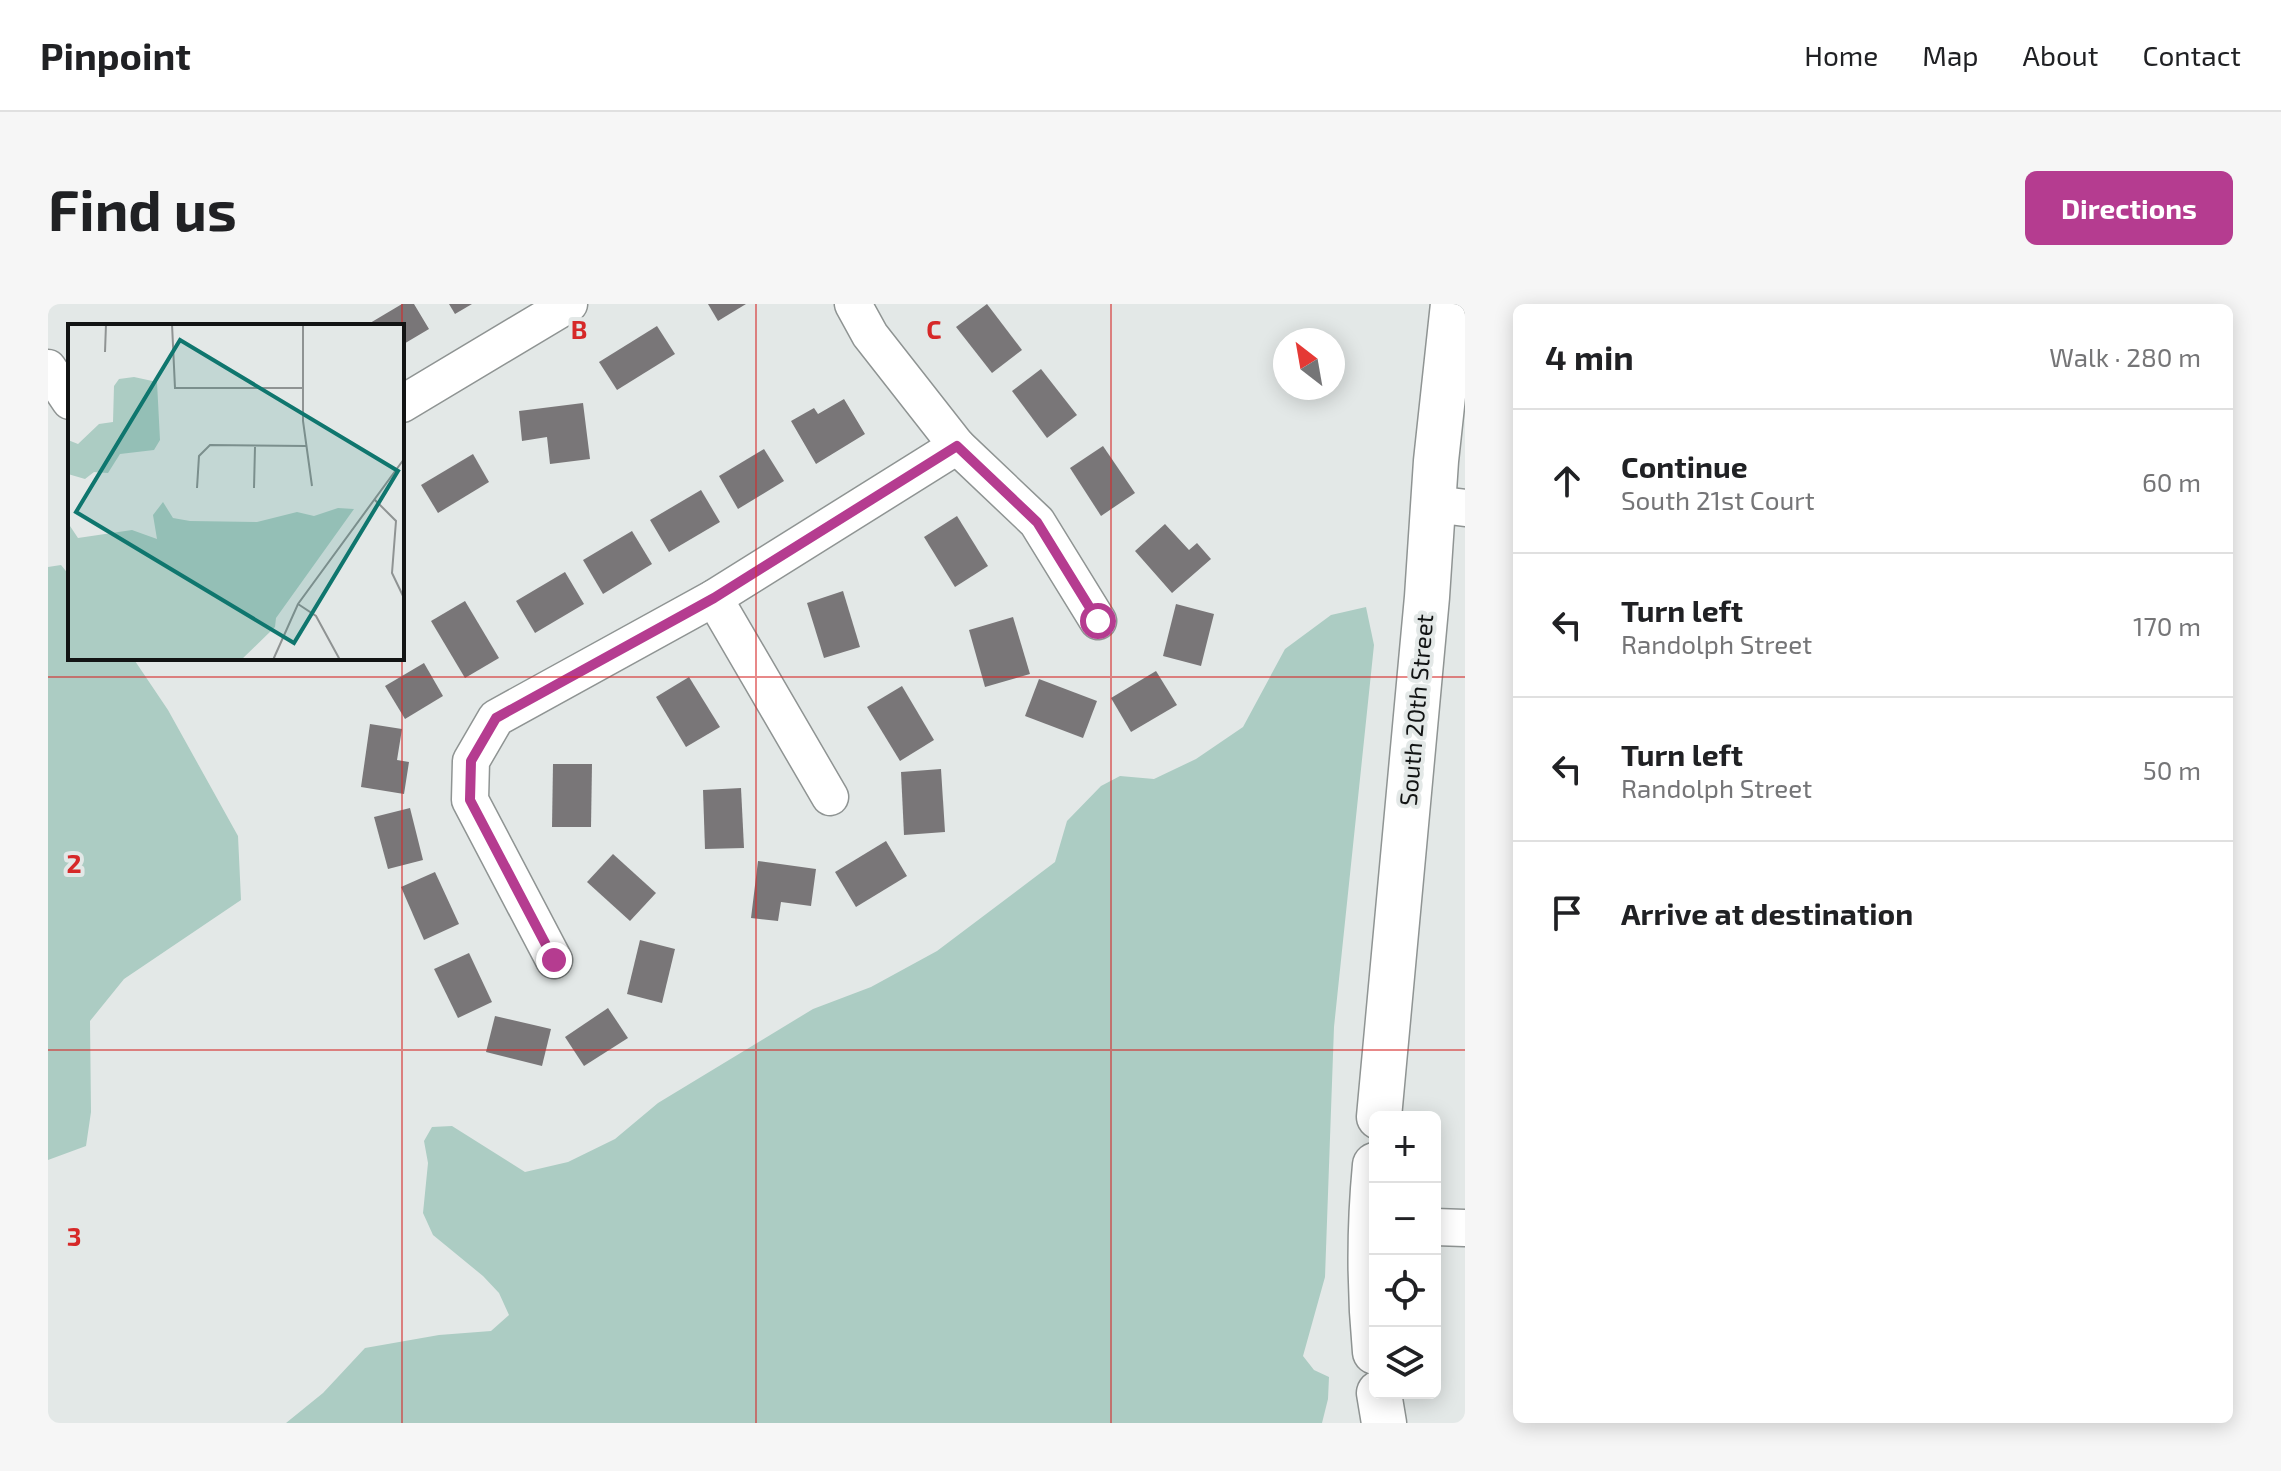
<!DOCTYPE html>
<html lang="en">
<head>
<meta charset="utf-8">
<style>
  :root { --surface:#fff; --page:#f6f6f6; --text:#202124; --muted:#757577; --line:#e0e0e0; --accent:#b53c90 }
  body { margin:0; font-family:"Exo 2",sans-serif; background:var(--page); color:var(--text) }
  .controls { position:absolute; right:24px; bottom:24px; display:grid; overflow:hidden; border-radius:12px; box-shadow:0 4px 20px #0003 }
  .controls button { width:72px; height:72px; display:grid; place-items:center; padding:0; border:0; border-bottom:2px solid var(--line); background:var(--surface); color:var(--text); font:40px sans-serif }
  .compass { position:absolute; left:1225px; top:24px; width:72px; height:72px; border-radius:50%; background:var(--surface); box-shadow:0 4px 20px #0003; rotate:329deg }
  .stop { position:absolute; width:24px; height:24px; margin:-18px; border:6px solid #b53c90; border-radius:50%; background:#fff }
  .stop.end { background:#b53c90; border-color:#fff; box-shadow:0 2px 8px #0008 }
  .list { margin:0; padding:0; list-style:none }
  h2 { display:flex; justify-content:space-between; align-items:center; height:104px; margin:0; padding:0 32px; font-size:34px }
  h2 small { font-size:26px; font-weight:400; color:var(--muted) }
  .list li { display:grid; grid-template-columns:52px 1fr auto; gap:24px; align-items:center; box-sizing:border-box; height:144px; padding:0 32px; border-top:2px solid var(--line) }
  .list b { display:block; font-size:30px; white-space:nowrap }
  .list p { margin:0; font-size:26px; white-space:nowrap; color:var(--muted) }
  .list em { font-size:26px; font-style:normal; color:var(--muted) }
  .icon { flex:none; width:44px; height:44px; fill:none; stroke:currentColor; stroke-width:2; stroke-linecap:round; stroke-linejoin:round }
  .map { position:relative; flex:none; width:1417px; height:1119px; overflow:hidden; border-radius:12px }
  header { display:flex; align-items:center; gap:48px; box-sizing:border-box; height:112px; padding:0 40px; background:var(--surface); border-bottom:2px solid var(--line) }
  header strong { font-size:38px }
  nav { display:flex; gap:44px; margin-inline-start:auto; font-size:28px }
  .intro { display:flex; align-items:center; justify-content:space-between; box-sizing:border-box; height:192px; padding:0 48px }
  h1 { margin:0; font-size:56px }
  .button { padding:20px 36px; border-radius:12px; background:var(--accent); color:#fff; font-size:28px; font-weight:700 }
  main { display:flex; gap:48px; padding:0 48px }
  aside { flex:1; background:var(--surface); border-radius:12px; box-shadow:0 4px 20px #0003 }
  .map>svg:first-child { display:block }
  .green { fill:#acccc3 }
  .building { fill:#797678 }
  .lines { fill:none; stroke-linecap:round; stroke-linejoin:round }
  .minor-casing { stroke:#8f9493; stroke-width:39 }
  .major-casing { stroke:#8f9493; stroke-width:47 }
  .minor { stroke:#fff; stroke-width:36 }
  .major { stroke:#fff; stroke-width:44 }
  .route { stroke:#b53c90; stroke-width:10 }
  .grid { fill:none; stroke:#d62828; stroke-width:2; stroke-opacity:0.55 }
  .labels { text-anchor:middle; stroke-width:8; stroke-linejoin:round; paint-order:stroke }
  .street-label { font-size:24px; fill:#121414; stroke:#e3e8e7 }
  .inset-road { fill:none; stroke:#8f9393; stroke-width:2 }
  .view { fill:#0f766e; fill-opacity:0.15; stroke:#0f766e; stroke-width:4 }
  .inset-edge { fill:none; stroke:#121414; stroke-width:4 }
  .grid-label { font-size:26px; text-anchor:middle; font-weight:bold; fill:#d62828; stroke:#e3e8e7; stroke-width:8; stroke-linejoin:round; paint-order:stroke }
</style>
</head>
<body>
<header>
<strong>Pinpoint</strong>
<nav><a>Home</a><a>Map</a><a>About</a><a>Contact</a></nav>
</header>
<div class="intro"><h1>Find us</h1><a class="button">Directions</a></div>
<main>
<div class="map">
<svg width="1417" height="1119" viewBox="0 0 1417 1119">
  <rect width="100%" height="100%" fill="#e3e8e7"/>
  <g class="green">
    <path d="M 13,261 L 22,272 L 22,354 L 85,354 L 120,406 L 190,532 L 193,596 L 76,675 L 42,717 L 43,808 L 38,842 L 0,856 L 0,263 Z"/>
    <path d="M 1318,303 L 1326,341 L 1286,723 L 1277,973 L 1255,1052 L 1266,1066 L 1281,1073 L 1280,1095 L 1274,1119 L 238,1119 L 275,1089 L 317,1044 L 391,1031 L 443,1027 L 461,1011 L 451,989 L 435,972 L 385,931 L 375,909 L 380,859 L 376,837 L 384,823 L 404,822 L 477,868 L 520,858 L 567,835 L 610,799 L 765,705 L 823,683 L 889,647 L 1007,558 L 1019,517 L 1053,482 L 1072,472 L 1106,475 L 1148,455 L 1195,423 L 1237,345 L 1283,311 Z"/>
  </g>
  <g class="building">
    <path d="M 354,0 L 366,0 L 381,25 L 354,41 L 354,22 L 317,22 Z"/>
    <path d="M 401,0 L 424,0 L 407,10 Z"/>
    <path d="M 660,0 L 698,0 L 670,17 Z"/>
    <path d="M 939,0 L 974,46 L 944,69 L 908,23 Z"/>
    <path d="M 609,22 L 627,50 L 569,86 L 551,58 Z"/>
    <path d="M 993,65 L 1029,111 L 999,134 L 964,87 Z"/>
    <path d="M 796,95 L 817,130 L 768,160 L 743,117 L 766,104 L 770,110 Z"/>
    <path d="M 535,99 L 542,155 L 502,160 L 499,133 L 474,137 L 471,107 Z"/>
    <path d="M 1055,142 L 1087,189 L 1053,212 L 1022,164 Z"/>
    <path d="M 716,145 L 736,177 L 690,205 L 671,172 Z"/>
    <path d="M 425,150 L 441,178 L 390,209 L 373,181 Z"/>
    <path d="M 653,186 L 672,218 L 621,248 L 602,216 Z"/>
    <path d="M 909,212 L 940,262 L 907,283 L 876,233 Z"/>
    <path d="M 1117,220 L 1141,246 L 1149,239 L 1163,255 L 1124,289 L 1087,247 Z"/>
    <path d="M 584,227 L 604,260 L 555,290 L 535,256 Z"/>
    <path d="M 517,268 L 536,300 L 487,329 L 468,297 Z"/>
    <path d="M 795,287 L 812,343 L 776,354 L 759,299 Z"/>
    <path d="M 417,297 L 451,354 L 417,374 L 383,317 Z"/>
    <path d="M 1128,300 L 1166,310 L 1153,362 L 1115,352 Z"/>
    <path d="M 965,313 L 982,370 L 937,383 L 921,326 Z"/>
    <path d="M 376,359 L 395,392 L 357,415 L 337,382 Z"/>
    <path d="M 1108,367 L 1129,401 L 1083,428 L 1063,394 Z"/>
    <path d="M 641,373 L 672,423 L 638,443 L 608,393 Z"/>
    <path d="M 991,375 L 1049,397 L 1035,434 L 977,412 Z"/>
    <path d="M 854,382 L 886,436 L 852,457 L 819,403 Z"/>
    <path d="M 322,420 L 354,425 L 349,456 L 361,458 L 356,490 L 313,483 Z"/>
    <path d="M 505,460 L 544,460 L 543,523 L 504,523 Z"/>
    <path d="M 893,465 L 897,528 L 856,531 L 853,468 Z"/>
    <path d="M 693,484 L 696,544 L 657,545 L 655,486 Z"/>
    <path d="M 362,504 L 375,556 L 340,565 L 326,513 Z"/>
    <path d="M 838,537 L 859,572 L 808,603 L 787,568 Z"/>
    <path d="M 565,550 L 608,589 L 582,617 L 539,578 Z"/>
    <path d="M 710,557 L 768,565 L 763,602 L 733,598 L 730,617 L 703,614 Z"/>
    <path d="M 387,568 L 411,620 L 376,636 L 353,583 Z"/>
    <path d="M 592,636 L 627,645 L 614,699 L 579,690 Z"/>
    <path d="M 421,649 L 444,698 L 410,714 L 386,665 Z"/>
    <path d="M 560,704 L 580,734 L 536,762 L 517,733 Z"/>
    <path d="M 447,712 L 503,725 L 494,762 L 438,748 Z"/>
  </g>
  <g class="lines">
    <defs>
      <g id="minor">
        <path d="M 805,0 L 822,31 L 909,142 L 989,218 L 1050,317"/>
        <path d="M 0,64 L 22,97"/>
        <path d="M 354,100 L 521,0"/>
        <path d="M 1386,200 L 1417,204"/>
        <path d="M 666,294 L 782,493"/>
        <path d="M 506,656 L 422,496 L 423,457 L 448,414 L 666,294 L 909,142"/>
        <path d="M 1387,923 L 1417,924"/>
      </g>
      <g id="major">
        <path d="M 1331,813 L 1379,293 L 1388,157 L 1405,0"/>
        <path d="M 1327,861 C 1321,924 1321,985 1327,1048"/>
        <path d="M 1331,1089 L 1336,1119"/>
      </g>
    </defs>
    <use href="#minor" class="minor-casing"/>
    <use href="#major" class="major-casing"/>
    <use href="#minor" class="minor"/>
    <use href="#major" class="major"/>
  </g>
  <g class="lines">
    <path class="route" d="M 506,656 L 422,496 L 423,457 L 448,414 L 666,294 L 909,142 L 989,218 L 1050,317"/>
  </g>
  <path class="grid" d="M 354,0 L 354,1119M 708,0 L 708,1119M 1063,0 L 1063,1119M 0,373 L 1417,373M 0,746 L 1417,746"/>
  <g class="labels">
    <g class="street-label">
      <text transform="translate(1369 406) rotate(-85)" y="8">South 20th Street</text>
    </g>
  </g>
  <g transform="translate(20 20)">
    <rect width="336" height="336" fill="#e3e8e7"/>
    <path d="M 66,53 L 89,58 L 92,116 L 86,126 L 52,130 L 40,149 L 26,148 L 17,155 L 0,150 L 0,116 L 10,120 L 31,100 L 45,98 L 46,62 L 51,55 ZM 95,178 L 105,194 L 122,197 L 189,198 L 229,188 L 246,192 L 270,184 L 286,185 L 208,294 L 207,303 L 173,336 L 0,336 L 0,199 L 10,214 L 64,206 L 89,215 L 85,191 Z" fill="#acccc3"/>
    <path class="inset-road" d="M 104,0 L 107,64 L 235,64M 235,0 L 235,97 L 244,162M 37,28 L 38,0M 129,164 L 131,132 L 142,121 L 238,122M 186,164 L 187,123M 306,175 L 328,197 L 324,249 L 336,274M 230,280 L 248,292 L 272,336M 205,336 L 230,280 L 336,135"/>
    <path class="view" d="M 112,16 L 330,147 L 226,319 L 8,188 Z"/>
    <rect width="336" height="336" class="inset-edge"/>
  </g>
  <g class="grid-label">
    <text x="531" y="35">B</text>
    <text x="886" y="35">C</text>
    <text x="26" y="569">2</text>
    <text x="26" y="942">3</text>
  </g>
</svg>
<div class="controls">
<button>+</button>
<button>−</button>
<button><svg class="icon" aria-label="locate" viewBox="0 0 24 24"><circle cx="12" cy="12" r="6"/><path d="M12 2v4M12 18v4M2 12h4M18 12h4"/></svg></button>
<button><svg class="icon" aria-label="layers" viewBox="0 0 24 24"><path d="M12 4l9 5-9 5-9-5zM3 14l9 5 9-5"/></svg></button>
</div>
<svg class="compass" viewBox="-18 -18 36 36"><path d="M0-13l5 13h-10z" fill="#e53935"/><path d="M0 13l5-13h-10z" fill="#757577"/></svg>
<div class="stop" style="left:1050px;top:317px"></div>
<div class="stop end" style="left:506px;top:656px"></div>
</div>
<aside>
<h2>4 min<small>Walk · 280 m</small></h2>
<ul class="list">
<li><svg class="icon" aria-label="ahead" viewBox="0 0 24 24"><path d="M12 20V5M6 11l6-6 6 6"/></svg><div><b>Continue</b><p>South 21st Court</p></div><em>60 m</em></li>
<li><svg class="icon" aria-label="left" viewBox="0 0 24 24"><path d="M17 20v-9H6M10 6l-5 5 5 5"/></svg><div><b>Turn left</b><p>Randolph Street</p></div><em>170 m</em></li>
<li><svg class="icon" aria-label="left" viewBox="0 0 24 24"><path d="M17 20v-9H6M10 6l-5 5 5 5"/></svg><div><b>Turn left</b><p>Randolph Street</p></div><em>50 m</em></li>
<li><svg class="icon" aria-label="arrive" viewBox="0 0 24 24"><path d="M6 21V4h12l-3 4 3 4H6"/></svg><div><b>Arrive at destination</b></div></li>
</ul>
</aside>
</main>
</body>
</html>
